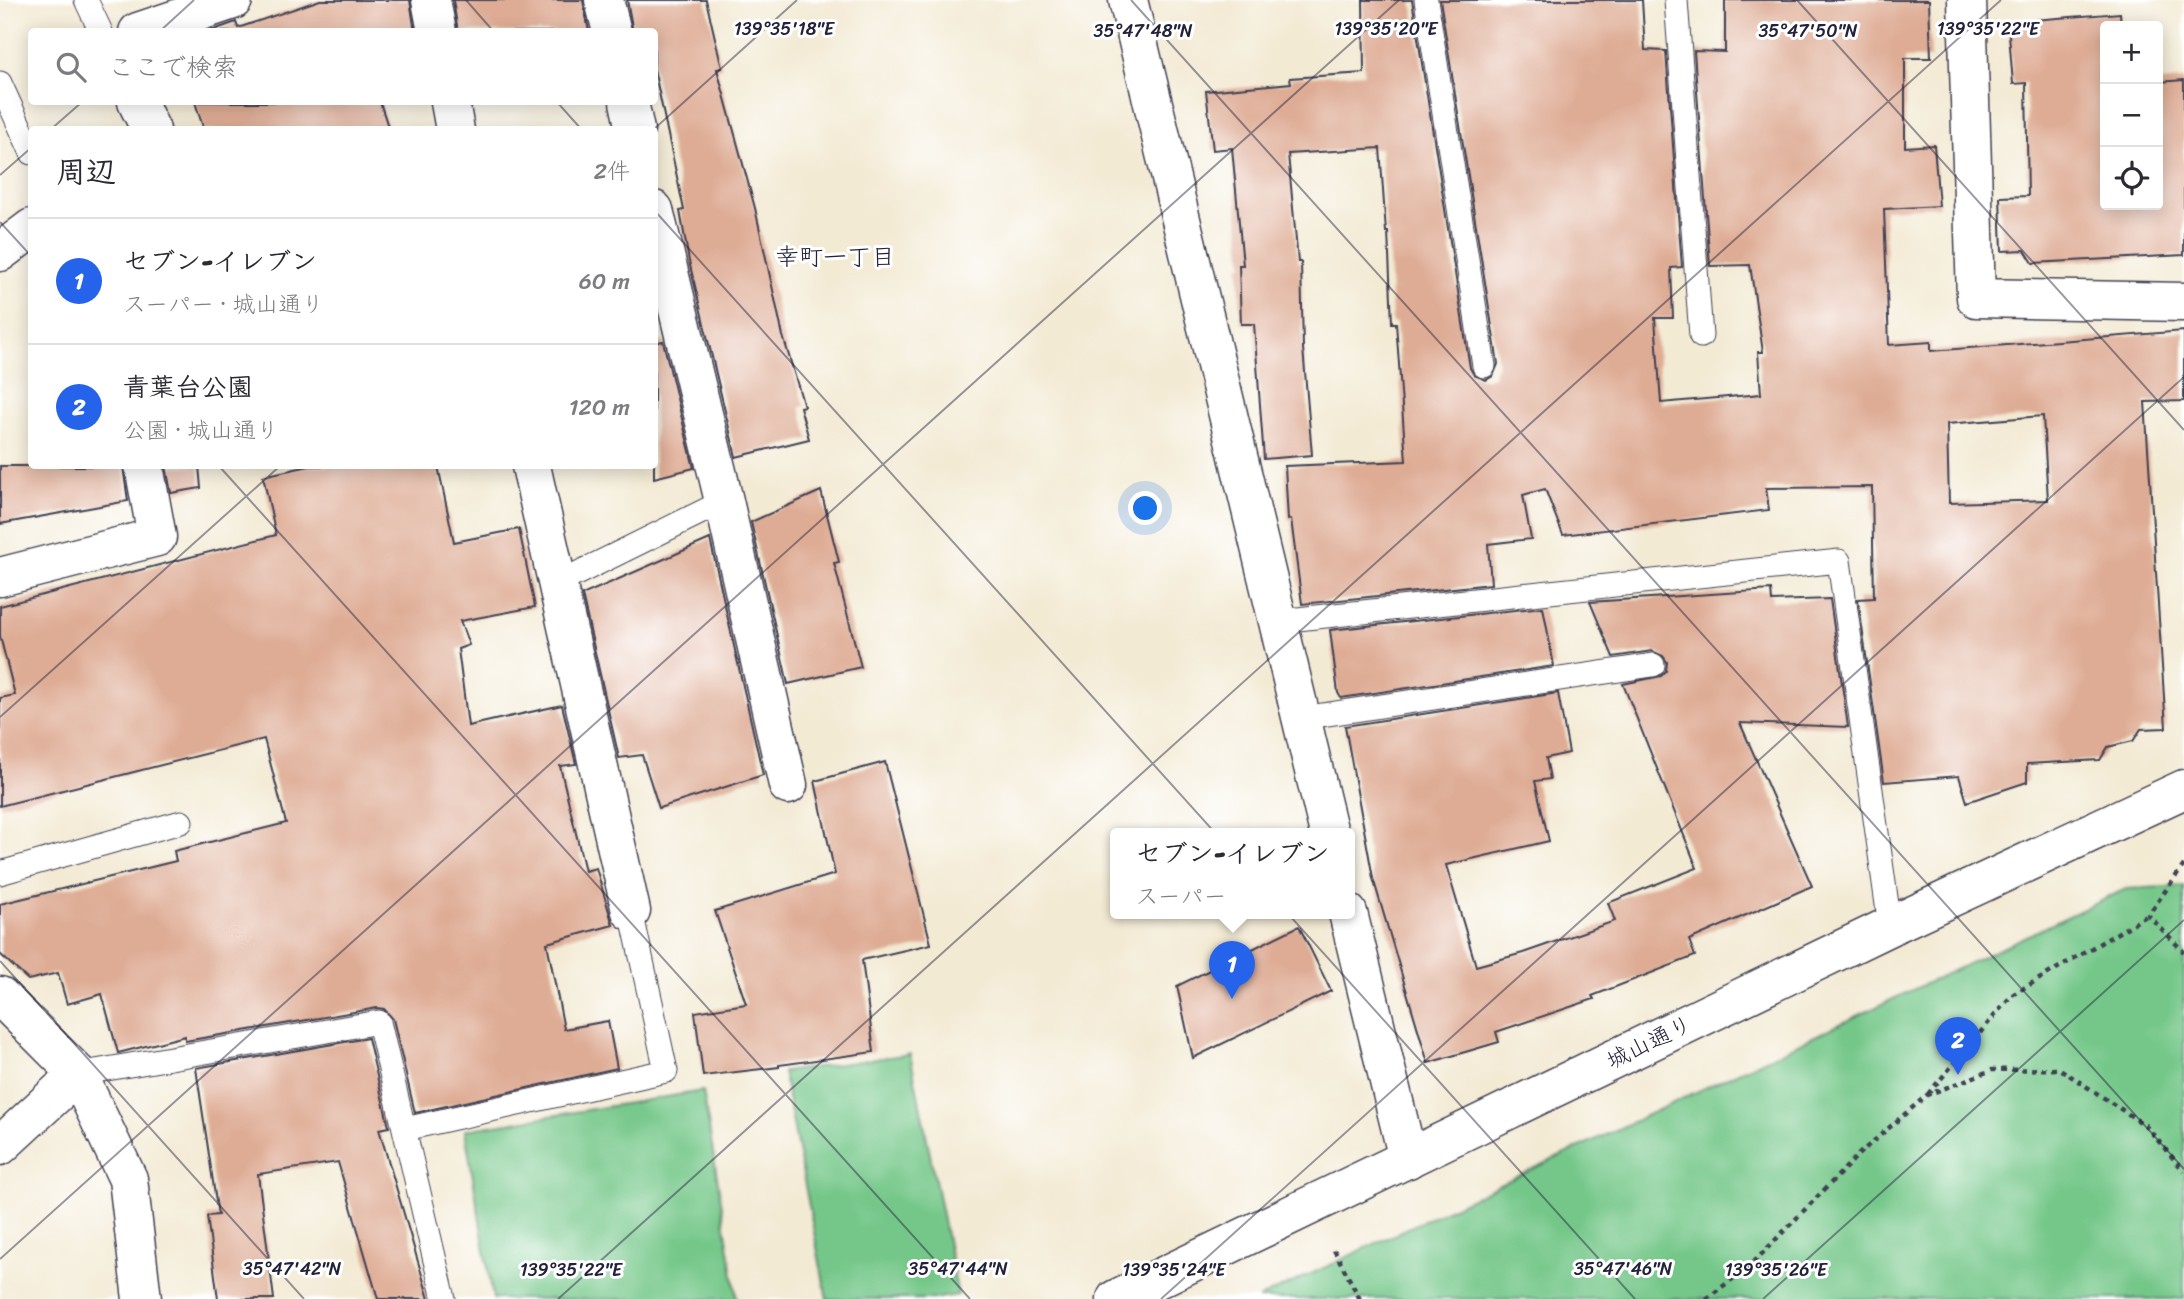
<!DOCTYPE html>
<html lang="ja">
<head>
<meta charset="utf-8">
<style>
  :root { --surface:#fff; --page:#f2f2f3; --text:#2b2b33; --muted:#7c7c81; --line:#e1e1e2; --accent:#2563eb }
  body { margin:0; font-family:Sriracha,"Klee One",sans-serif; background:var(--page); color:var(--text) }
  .controls { position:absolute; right:21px; top:21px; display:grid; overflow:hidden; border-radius:7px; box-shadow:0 4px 18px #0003 }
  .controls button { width:63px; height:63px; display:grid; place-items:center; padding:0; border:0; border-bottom:2px solid var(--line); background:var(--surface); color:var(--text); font:35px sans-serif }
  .you { position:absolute; left:1146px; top:509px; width:24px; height:24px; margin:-18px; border:5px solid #fff; border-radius:50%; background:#1a73e8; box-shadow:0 0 0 10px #1a73e833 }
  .badge { display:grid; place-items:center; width:46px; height:46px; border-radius:50%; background:var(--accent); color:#fff; font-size:23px; font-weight:700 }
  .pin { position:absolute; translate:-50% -58px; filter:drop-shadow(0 2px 4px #0008) }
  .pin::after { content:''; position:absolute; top:37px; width:24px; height:21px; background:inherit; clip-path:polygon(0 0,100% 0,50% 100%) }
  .popup { position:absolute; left:1110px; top:828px; width:245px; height:91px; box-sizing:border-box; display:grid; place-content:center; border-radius:7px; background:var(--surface); filter:drop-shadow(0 2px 5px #0005); font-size:23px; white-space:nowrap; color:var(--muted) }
  .popup b { font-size:26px; color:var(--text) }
  .popup::after { content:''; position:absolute; left:50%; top:100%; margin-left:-14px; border:14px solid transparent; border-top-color:var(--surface) }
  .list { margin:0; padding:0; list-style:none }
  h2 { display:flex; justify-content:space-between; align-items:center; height:91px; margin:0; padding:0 28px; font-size:30px }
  h2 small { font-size:23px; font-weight:400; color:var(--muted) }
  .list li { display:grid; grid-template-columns:46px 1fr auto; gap:21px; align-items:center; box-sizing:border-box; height:126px; padding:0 28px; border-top:2px solid var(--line) }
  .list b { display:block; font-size:26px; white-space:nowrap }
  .list p { margin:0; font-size:23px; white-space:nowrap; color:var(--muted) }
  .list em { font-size:23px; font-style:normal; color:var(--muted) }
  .icon { flex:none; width:38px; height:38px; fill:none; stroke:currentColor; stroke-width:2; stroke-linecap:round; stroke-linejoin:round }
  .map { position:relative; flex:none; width:2184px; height:1299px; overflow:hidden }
  .search { position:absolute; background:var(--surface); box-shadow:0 4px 18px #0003; left:28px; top:28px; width:630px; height:77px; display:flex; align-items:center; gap:18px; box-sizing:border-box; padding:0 24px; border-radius:7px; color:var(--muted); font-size:26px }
  .panel { position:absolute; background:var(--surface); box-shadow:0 4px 18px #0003; left:28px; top:126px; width:630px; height:343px; border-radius:7px }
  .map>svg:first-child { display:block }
  .green { fill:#75c789; stroke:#4c7462; stroke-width:2 }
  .building { fill:#deac94; fill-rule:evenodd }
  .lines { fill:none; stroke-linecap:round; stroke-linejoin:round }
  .service-casing { stroke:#414052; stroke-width:25 }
  .minor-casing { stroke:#414052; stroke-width:41 }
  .tertiary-casing { stroke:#414052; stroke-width:41 }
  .path { stroke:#414052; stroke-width:4.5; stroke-dasharray:5 5; stroke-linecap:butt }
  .service { stroke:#fff; stroke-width:23 }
  .minor { stroke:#fff; stroke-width:38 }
  .tertiary { stroke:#fff; stroke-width:38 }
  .ticks { fill:none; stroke:#22223b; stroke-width:2; stroke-opacity:0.45 }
  .labels { text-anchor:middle; stroke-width:6; stroke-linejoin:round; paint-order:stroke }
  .street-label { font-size:23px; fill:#22223b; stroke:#fff }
  .neighbourhood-label { font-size:24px; fill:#22223b; stroke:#fff }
  .ticks-label { font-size:18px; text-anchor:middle; fill:#22223b; stroke:#fff; stroke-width:6; stroke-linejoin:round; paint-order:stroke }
</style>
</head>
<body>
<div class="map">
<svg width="2184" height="1299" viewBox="0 0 2184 1299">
  <rect width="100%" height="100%" fill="#fff"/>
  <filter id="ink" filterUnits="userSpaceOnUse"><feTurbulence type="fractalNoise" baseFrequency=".0143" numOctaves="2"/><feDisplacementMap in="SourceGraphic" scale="14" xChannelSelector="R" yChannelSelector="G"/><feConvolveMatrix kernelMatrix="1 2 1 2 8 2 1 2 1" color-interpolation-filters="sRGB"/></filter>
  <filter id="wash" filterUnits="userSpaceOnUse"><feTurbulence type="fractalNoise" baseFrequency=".00686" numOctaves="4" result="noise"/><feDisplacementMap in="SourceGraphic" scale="28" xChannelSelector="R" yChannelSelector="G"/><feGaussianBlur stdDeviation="1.57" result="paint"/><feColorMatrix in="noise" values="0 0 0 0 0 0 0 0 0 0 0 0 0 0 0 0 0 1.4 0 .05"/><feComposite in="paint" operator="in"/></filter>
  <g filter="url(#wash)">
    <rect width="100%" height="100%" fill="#f3ead4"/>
    <g class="green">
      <path d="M 2184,886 L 2184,1299 L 1258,1299 L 2126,889 Z"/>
      <path d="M 910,1054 L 958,1295 L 932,1299 L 827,1299 L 783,1072 Z"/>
      <path d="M 703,1091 L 737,1299 L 493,1299 L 465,1130 Z"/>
    </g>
    <g id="blocks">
      <g class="building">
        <path d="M 320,0 L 410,0 L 415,32 L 208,32 L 236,22 L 238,28 Z"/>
        <path d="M 453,0 L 583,0 L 589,32 L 458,32 Z"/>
        <path d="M 627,0 L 706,0 L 722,68 L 717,69 L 755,208 L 783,336 L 804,406 L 800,407 L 809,439 L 736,457 L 689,261 L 680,211 L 684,210 L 654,69 L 654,32 L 633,32 Z"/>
        <path d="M 1363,0 L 1412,0 L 1470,368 L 1474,375 L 1486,380 L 1493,376 L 1498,364 L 1440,0 L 1642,0 L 1645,50 L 1666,51 L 1682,267 L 1671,268 L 1673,318 L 1655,318 L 1661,403 L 1761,394 L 1758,352 L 1763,352 L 1750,265 L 1710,266 L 1694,51 L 1725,52 L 1725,0 L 1929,0 L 1931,58 L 1905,58 L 1905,147 L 1934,145 L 1939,206 L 1884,209 L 1889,345 L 1931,342 L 1931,351 L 2184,331 L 2184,401 L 2145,402 L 2166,728 L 2141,729 L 2133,741 L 2108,747 L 2100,760 L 2027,764 L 2027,782 L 1967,802 L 1959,776 L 1884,782 L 1858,599 L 1874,598 L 1872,487 L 1766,488 L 1769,510 L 1563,535 L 1545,489 L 1523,495 L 1531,539 L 1488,544 L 1491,584 L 1302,604 L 1291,519 L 1288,520 L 1285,466 L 1406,461 L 1396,323 L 1392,323 L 1388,232 L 1386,232 L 1380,148 L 1288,154 L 1298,262 L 1301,262 L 1303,348 L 1312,455 L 1264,459 L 1254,324 L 1241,324 L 1239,265 L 1243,265 L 1232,148 L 1213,150 L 1206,91 L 1291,83 L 1290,78 L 1364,73 ZM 2043,416 L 2048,500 L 1949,503 L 1947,424 Z"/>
        <path d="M 2120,13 L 2121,26 L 2105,26 L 2105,205 L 2158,205 L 2158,82 L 2184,80 L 2184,255 L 2033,263 L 2025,250 L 2002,251 L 2000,197 L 2028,196 L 2026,83 L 2013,84 L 2008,22 Z"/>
        <path d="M 195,102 L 380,102 L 389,130 L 204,130 Z"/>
        <path d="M 663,341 L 694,468 L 654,478 L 654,343 Z"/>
        <path d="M 0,466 L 123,466 L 128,501 L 0,524 Z"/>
        <path d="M 166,466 L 199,466 L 201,488 L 171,493 Z"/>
        <path d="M 309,466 L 438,466 L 454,542 L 519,529 L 535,607 L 460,621 L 469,645 L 458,649 L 468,726 L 562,705 L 576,764 L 560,766 L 585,871 L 596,868 L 613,925 L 547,943 L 564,1029 L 608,1021 L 617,1068 L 415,1113 L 393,1019 L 384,1009 L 377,1008 L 185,1041 L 185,1036 L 118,1053 L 102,994 L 67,1004 L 58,973 L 28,980 L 0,954 L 0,904 L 176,861 L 174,851 L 286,823 L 264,739 L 0,806 L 0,698 L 15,695 L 0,636 L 0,606 L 276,535 L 263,476 Z"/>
        <path d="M 821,491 L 839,562 L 834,563 L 861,667 L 788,684 L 751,522 Z"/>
        <path d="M 710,539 L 763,775 L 659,808 L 642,755 L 619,758 L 582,595 Z"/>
        <path d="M 1771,590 L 1772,601 L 1830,599 L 1848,727 L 1740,723 L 1812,886 L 1689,940 L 1695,956 L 1592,996 L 1594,999 L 1496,1032 L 1499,1042 L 1428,1063 L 1373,878 L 1345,726 L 1558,693 L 1569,753 L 1546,758 L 1550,779 L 1535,781 L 1549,841 L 1446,865 L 1476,966 L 1523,953 L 1615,921 L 1608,903 L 1697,868 L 1623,684 L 1661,676 L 1666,671 L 1667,662 L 1663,656 L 1652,651 L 1613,657 L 1590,602 Z"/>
        <path d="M 1543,607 L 1554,666 L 1341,698 L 1338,693 L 1330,630 Z"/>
        <path d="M 885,762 L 931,944 L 862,960 L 874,1052 L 779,1065 L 779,1067 L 703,1076 L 695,1012 L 746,1004 L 715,911 L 835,874 L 815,781 Z"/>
        <path d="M 1299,926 L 1331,991 L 1193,1058 L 1177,986 Z"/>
        <path d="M 368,1038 L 389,1127 L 379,1129 L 429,1299 L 378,1299 L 338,1162 L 258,1174 L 274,1299 L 218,1299 L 207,1216 L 218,1215 L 196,1068 Z"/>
      </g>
    </g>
  </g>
  <g filter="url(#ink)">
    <use href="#blocks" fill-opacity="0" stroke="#414052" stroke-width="2"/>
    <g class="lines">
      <defs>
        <g id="service">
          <path d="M 86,0 L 101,32"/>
          <path d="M 1426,0 L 1484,366"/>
          <path d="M 1676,0 L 1701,336"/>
          <path d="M 0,83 L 32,153"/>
          <path d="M 558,583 L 724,501"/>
          <path d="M 1279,621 L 1839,561 L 1890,926"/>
          <path d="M 1302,718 L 1653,665"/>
          <path d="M 0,873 L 181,822"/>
          <path d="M 78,1074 L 379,1022 L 444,1299"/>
          <path d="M 405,1129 L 666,1071 L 631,911"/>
        </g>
        <g id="minor">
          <path d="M 431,0 L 437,32"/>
          <path d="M 604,0 L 612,32"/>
          <path d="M 1128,0 L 1329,833"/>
          <path d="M 1967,0 L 1976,298 L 2184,302"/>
          <path d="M 138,32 L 233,0"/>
          <path d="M 137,102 L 151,130"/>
          <path d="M 450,102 L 455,130"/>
          <path d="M 629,102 L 635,130"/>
          <path d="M 654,210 L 724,501 L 788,785"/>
          <path d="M 0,252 L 32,228"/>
          <path d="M 531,466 L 631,911"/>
          <path d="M 0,577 L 157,537 L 144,466"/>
          <path d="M 1348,913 L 1408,1159"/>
          <path d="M 0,996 L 78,1074 L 128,1179 L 142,1299"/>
          <path d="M 0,1146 L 78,1074"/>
        </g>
        <path id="tertiary" d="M 1116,1299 L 1890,926 L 2184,789"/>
      </defs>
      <use href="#service" class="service-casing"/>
      <use href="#minor" class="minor-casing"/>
      <use href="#tertiary" class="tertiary-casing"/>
      <g class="path">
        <path d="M 2184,865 L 2148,915 L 2184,952"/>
        <path d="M 1928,1094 L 2012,995 L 2148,915"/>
        <path d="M 1334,1250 L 1360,1299"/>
        <path d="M 1706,1299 L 1751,1265 L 1861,1152 L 1927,1095 L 1992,1070 L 2060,1069 L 2145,1125 L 2184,1171"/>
      </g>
      <use href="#service" class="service"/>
      <use href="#minor" class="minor"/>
      <use href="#tertiary" class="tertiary"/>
    </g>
  </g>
  <path class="ticks" d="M 466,0 L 494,32M 1131,0 L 2184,1169M 1797,0 L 2184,430M 159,32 L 194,0M 557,102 L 582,130M 50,130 L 82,102M 653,130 L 797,0M 0,175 L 32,147M 654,210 L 1635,1299M 0,222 L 32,257M 219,466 L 970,1299M 0,717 L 280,466M 0,961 L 304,1299M 0,1259 L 1399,0M 558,1299 L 2001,0M 1161,1299 L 2184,377M 1763,1299 L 2184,920"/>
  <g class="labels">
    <g class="street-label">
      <text transform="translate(1649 1042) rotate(-26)" y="8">城山通り</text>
    </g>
    <g class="neighbourhood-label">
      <text x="835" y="265">幸町一丁目</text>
    </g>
  </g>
  <g class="ticks-label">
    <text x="1988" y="35">139°35'22"E</text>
    <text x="784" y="35">139°35'18"E</text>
    <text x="1386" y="35">139°35'20"E</text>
    <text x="1143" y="37">35°47'48"N</text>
    <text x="1808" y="37">35°47'50"N</text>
    <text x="292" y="1275">35°47'42"N</text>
    <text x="958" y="1275">35°47'44"N</text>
    <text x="1623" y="1275">35°47'46"N</text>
    <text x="571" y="1276">139°35'22"E</text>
    <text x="1174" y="1276">139°35'24"E</text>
    <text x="1776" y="1276">139°35'26"E</text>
  </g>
</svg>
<div class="controls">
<button>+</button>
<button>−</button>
<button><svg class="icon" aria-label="locate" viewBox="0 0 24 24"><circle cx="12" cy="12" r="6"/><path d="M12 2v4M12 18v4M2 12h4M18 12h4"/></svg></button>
</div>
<div class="you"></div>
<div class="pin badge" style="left:1232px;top:999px">1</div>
<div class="popup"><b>セブン-イレブン</b>スーパー</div>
<div class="pin badge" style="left:1958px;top:1075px">2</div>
<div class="search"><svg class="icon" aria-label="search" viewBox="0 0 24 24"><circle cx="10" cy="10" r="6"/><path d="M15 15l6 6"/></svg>ここで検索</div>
<section class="panel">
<h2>周辺<small>2件</small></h2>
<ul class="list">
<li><span class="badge">1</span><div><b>セブン-イレブン</b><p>スーパー · 城山通り</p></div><em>60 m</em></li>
<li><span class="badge">2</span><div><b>青葉台公園</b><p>公園 · 城山通り</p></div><em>120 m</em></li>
</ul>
</section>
</div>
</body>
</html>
